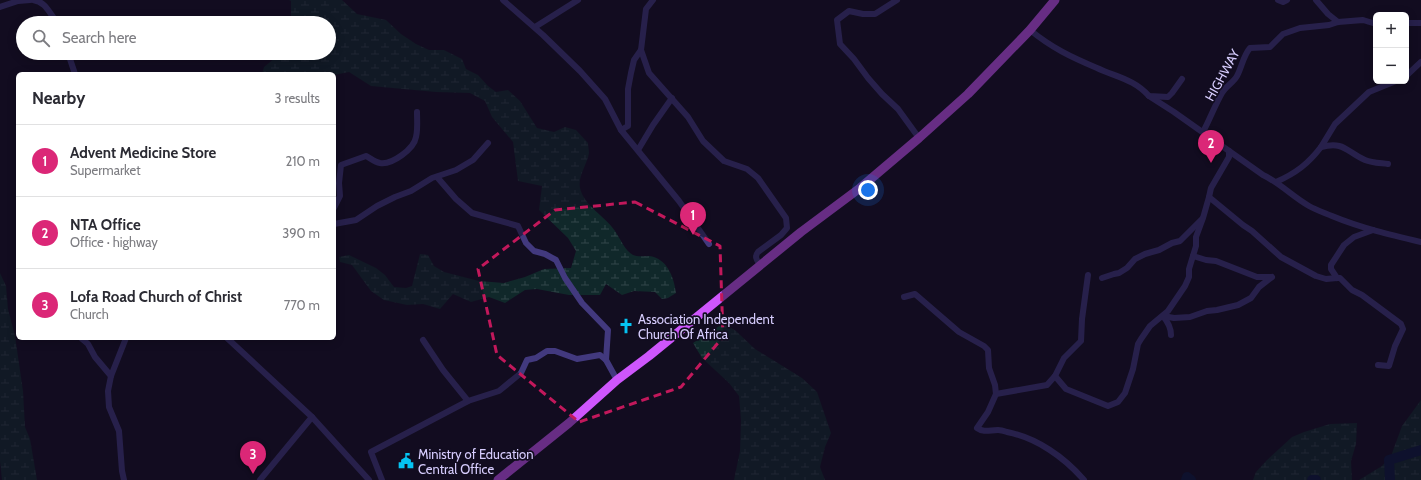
<!DOCTYPE html>
<html lang="en">
<head>
<meta charset="utf-8">
<style>
  :root { --surface:#fff; --page:#f2f2f3; --text:#2b2b33; --muted:#7c7c81; --line:#e1e1e2; --accent:#db2777 }
  body { margin:0; font-family:Cabin,sans-serif; background:var(--page); color:var(--text) }
  .controls { position:absolute; right:12px; top:12px; display:grid; overflow:hidden; border-radius:6px; box-shadow:0 2px 10px #0003 }
  .controls button { width:36px; height:36px; display:grid; place-items:center; padding:0; border:0; border-bottom:1px solid var(--line); background:var(--surface); color:var(--text); font:20px sans-serif }
  .you { position:absolute; left:868px; top:190px; width:14px; height:14px; margin:-10px; border:3px solid #fff; border-radius:50%; background:#1a73e8; box-shadow:0 0 0 6px #1a73e833 }
  .badge { display:grid; place-items:center; width:26px; height:26px; border-radius:50%; background:var(--accent); color:#fff; font-size:13px; font-weight:700 }
  .pin { position:absolute; translate:-50% -33px; filter:drop-shadow(0 1px 2px #0008) }
  .pin::after { content:''; position:absolute; top:21px; width:14px; height:12px; background:inherit; clip-path:polygon(0 0,100% 0,50% 100%) }
  .list { margin:0; padding:0; list-style:none }
  h2 { display:flex; justify-content:space-between; align-items:center; height:52px; margin:0; padding:0 16px; font-size:17px }
  h2 small { font-size:13px; font-weight:400; color:var(--muted) }
  .list li { display:grid; grid-template-columns:26px 1fr auto; gap:12px; align-items:center; box-sizing:border-box; height:72px; padding:0 16px; border-top:1px solid var(--line) }
  .list b { display:block; font-size:15px; white-space:nowrap }
  .list p { margin:0; font-size:13px; white-space:nowrap; color:var(--muted) }
  .list em { font-size:13px; font-style:normal; color:var(--muted) }
  .icon { flex:none; width:22px; height:22px; fill:none; stroke:currentColor; stroke-width:2; stroke-linecap:round; stroke-linejoin:round }
  .map { position:relative; flex:none; width:1421px; height:480px; overflow:hidden }
  .search { position:absolute; background:var(--surface); box-shadow:0 2px 10px #0003; left:16px; top:16px; width:320px; height:44px; display:flex; align-items:center; gap:10px; box-sizing:border-box; padding:0 14px; border-radius:22px; color:var(--muted); font-size:15px }
  .panel { position:absolute; background:var(--surface); box-shadow:0 2px 10px #0003; left:16px; top:72px; width:320px; height:268px; border-radius:6px }
  .map>svg:first-child { display:block }
  .wetland { fill:url(#wetland-marsh) }
  .lines { fill:none; stroke-linecap:round; stroke-linejoin:round }
  .river { stroke:#0a173c; stroke-width:10 }
  .minor { stroke:#42397e; stroke-width:6 }
  .primary { stroke:#ce56fc; stroke-width:9 }
  .marked { fill:none; stroke:#c2185b; stroke-width:3; stroke-dasharray:8 5; stroke-linejoin:round }
  .labels { text-anchor:middle; stroke-width:3.5; stroke-linejoin:round; paint-order:stroke }
  .street-label { font-size:13px; fill:#d7cdfe; stroke:#120d20 }
  .poi-label { font-size:13px; fill:#d7cdfe; stroke:#120d20; text-anchor:start }
</style>
</head>
<body>
<div class="map">
<svg width="1421" height="480" viewBox="0 0 1421 480">
  <defs>
    <pattern id="wetland-marsh" width="20" height="14" patternUnits="userSpaceOnUse"><rect width="20" height="14" fill="#10282a"/><path d="M1 5h8M5 5V1M11 12h8M15 12V8" fill="none" stroke="#32464a"/></pattern>
  </defs>
  <rect width="100%" height="100%" fill="#120d20"/>
  <g class="wetland">
    <path d="M 289,0 L 342,0 L 357,14 L 386,20 L 401,34 L 416,44 L 429,50 L 444,50 L 462,59 L 466,69 L 478,75 L 488,86 L 496,92 L 508,90 L 520,101 L 537,128 L 554,132 L 565,127 L 576,130 L 588,143 C 588,146 589,150 589,153 C 587,165 578,175 580,188 C 584,206 605,216 615,231 C 620,238 625,251 633,255 C 637,257 644,256 649,256 C 667,258 674,277 676,293 L 668,298 L 662,299 L 655,292 L 634,291 L 622,295 L 606,284 L 600,295 L 569,295 L 537,289 L 525,290 L 505,303 L 489,297 L 471,302 L 453,294 L 440,309 L 423,304 L 407,305 L 384,300 L 371,291 L 352,265 L 340,262 L 339,257 L 349,255 L 376,268 L 385,275 L 394,287 L 406,288 L 412,286 L 420,254 L 428,255 L 434,266 L 444,272 L 479,281 L 504,283 L 525,277 L 544,269 L 571,268 L 576,251 L 568,238 L 539,210 L 542,186 L 518,181 L 513,142 L 492,117 L 485,101 L 470,93 L 436,92 L 371,86 L 349,72 L 334,75 L 262,74 L 264,67 L 281,53 L 329,53 L 329,23 L 291,23 L 291,1 Z"/>
    <path d="M 0,273 L 6,286 L 8,309 L 15,336 L 23,391 L 25,427 L 30,439 L 37,480 L 2,480 L 0,461 Z"/>
    <path d="M 724,323 L 736,331 L 755,349 L 802,378 L 817,392 L 831,433 L 825,447 L 820,467 L 825,480 L 734,480 L 740,451 L 741,420 L 739,396 L 729,383 L 702,358 L 693,343 Z"/>
    <path d="M 1421,400 L 1421,480 L 1359,480 L 1382,466 L 1391,456 L 1402,426 Z"/>
    <path d="M 1357,423 L 1356,444 L 1351,461 L 1352,480 L 1253,480 L 1256,472 L 1267,460 L 1292,437 L 1304,432 L 1330,424 Z"/>
  </g>
  <g class="lines">
    <g class="river">
      <path d="M 1186,480 L 1187,477 L 1191,480"/>
      <path d="M 1312,480 L 1316,480"/>
      <path d="M 1390,480 L 1389,460 L 1421,450"/>
    </g>
    <g class="minor">
      <path d="M 33,0 C 47,2 49,14 58,23"/>
      <path d="M 503,0 L 543,35 L 580,71 L 605,99 L 621,130 L 679,201 L 709,244"/>
      <path d="M 897,0 L 875,14 L 863,14 L 849,11 L 837,20 L 840,44 L 854,59 L 868,78 L 882,94 L 898,109 L 919,138"/>
      <path d="M 1278,0 L 1283,2 L 1287,0"/>
      <path d="M 1316,0 L 1328,14 L 1338,22"/>
      <path d="M 0,7 L 18,1 L 30,0"/>
      <path d="M 1406,23 L 1421,23"/>
      <path d="M 535,27 L 578,0"/>
      <path d="M 1030,30 C 1052,48 1071,57 1097,68 C 1116,77 1134,79 1149,96 L 1168,97 L 1172,93 L 1182,79"/>
      <path d="M 641,50 L 649,73 L 688,117 L 703,141 L 724,161 L 747,169 L 758,178 L 786,218 L 787,228 L 781,235 L 758,252 C 754,257 757,260 760,265"/>
      <path d="M 70,53 L 70,59 L 75,74"/>
      <path d="M 1406,76 L 1421,62"/>
      <path d="M 1149,96 L 1174,112 L 1263,175 C 1280,183 1293,197 1309,206 C 1316,210 1325,213 1332,216 C 1361,228 1391,235 1421,242"/>
      <path d="M 621,130 L 628,126 L 628,89 L 631,73 L 634,60 L 641,50 L 646,9 L 653,0"/>
      <path d="M 1203,132 C 1210,119 1215,105 1222,93 C 1226,86 1233,83 1237,76 C 1242,67 1243,56 1250,48 L 1270,47 L 1283,34 L 1300,28 L 1329,25 L 1338,22 L 1363,20 L 1376,24"/>
      <path d="M 1321,147 L 1335,124 L 1369,92 L 1396,81"/>
      <path d="M 638,150 L 653,125 L 672,98"/>
      <path d="M 1229,151 L 1229,157 L 1211,188 L 1209,197 L 1243,225 L 1252,231 L 1281,257 L 1316,276 L 1326,279 L 1337,278 L 1340,278 L 1352,290 L 1362,295 L 1401,324 L 1403,329 L 1395,346 L 1389,366 L 1378,365"/>
      <path d="M 437,177 L 456,199 L 472,213 L 518,226 L 526,243 L 534,251 L 545,254 L 556,260 L 565,278 L 582,303 L 608,330 L 606,360 L 617,380"/>
      <path d="M 1276,182 C 1296,173 1308,164 1321,147 C 1345,141 1346,152 1365,160 C 1372,163 1381,163 1388,164"/>
      <path d="M 334,208 L 340,196 L 339,183 L 341,165 L 366,156 C 370,158 375,162 380,163 C 392,165 414,149 416,137 C 418,129 417,120 417,112"/>
      <path d="M 334,224 L 356,220 L 377,206 L 395,197 L 411,191 L 432,178 L 456,170 L 473,160 L 488,143"/>
      <path d="M 1193,256 L 1206,260 L 1216,261 L 1257,277 L 1271,277"/>
      <path d="M 1102,278 L 1114,274 L 1119,273 L 1127,268 L 1135,259 L 1145,254 L 1159,250 L 1172,243 L 1180,241 L 1202,219"/>
      <path d="M 1337,278 L 1331,269 L 1331,265 L 1344,245 L 1354,237 L 1373,230"/>
      <path d="M 904,297 L 915,294 L 959,332 L 984,346 L 988,350 L 989,368 L 995,385 L 996,394"/>
      <path d="M 1163,316 L 1174,318 L 1190,317 L 1207,311 L 1217,310 L 1238,305 L 1251,298 L 1259,287 L 1272,277"/>
      <path d="M 1163,316 C 1168,322 1171,327 1171,335"/>
      <path d="M 81,338 L 88,344 L 95,357 L 111,376"/>
      <path d="M 227,338 L 312,417 L 369,480"/>
      <path d="M 423,340 L 443,370 L 468,401"/>
      <path d="M 1055,376 L 1066,389 L 1108,406 L 1118,402 L 1125,393 L 1133,369 L 1138,344 L 1141,339 L 1150,326 L 1168,311 L 1185,286 L 1189,277 L 1189,269 L 1196,246 L 1196,237 L 1203,218 L 1209,197"/>
      <path d="M 124,480 L 122,471 L 119,431 L 109,407 L 108,391 L 111,376 L 126,338"/>
      <path d="M 260,480 L 312,417"/>
      <path d="M 382,480 L 371,452 L 468,401 L 499,391 L 521,373 L 527,360 L 536,358 L 547,351 L 555,351 L 577,359 L 600,355 L 606,360"/>
      <path d="M 1084,480 C 1064,457 1037,438 1007,432 C 1004,431 1001,430 998,430 C 990,430 984,433 977,428 L 988,412 L 996,394 L 1047,385 L 1055,376 L 1064,358 L 1081,341 L 1082,319 L 1088,275"/>
    </g>
    <path class="primary" d="M 498,480 L 569,423 L 617,380 L 649,356 L 801,232 L 860,188 L 919,138 L 968,94 L 1030,30 L 1055,0"/>
  </g>
  <path d="M0 0H1421V480H0ZM 635,202 L 720,246 L 723,337 L 681,387 L 579,422 L 497,355 L 478,269 L 555,210 Z" fill="#120d20" fill-opacity=".55" fill-rule="evenodd"/>
  <path class="marked" d="M 635,202 L 720,246 L 723,337 L 681,387 L 579,422 L 497,355 L 478,269 L 555,210 Z"/>
  <defs>
    <symbol id="church-bare" viewBox="-9 -9 18 18"><path d="M-1.2-6h2.4v3.5h3.3v2.4h-3.3V6h-2.4V-.1h-3.3v-2.4h3.3Z" fill="#05c3f2" stroke="#120d20" stroke-width="2.5" paint-order="stroke"/></symbol>
    <symbol id="civic-bare" viewBox="-9 -9 18 18"><path d="M-.6-6.5H3V-4.5H.6V-3L4-1V1h2V6H-6V1h2V-1L-.6-3ZM-1.2 2.5V6h2.4V2.5Z" fill="#05c3f2" stroke="#120d20" stroke-width="2.5" paint-order="stroke"/></symbol>
  </defs>
  <g fill-rule="evenodd">
    <use href="#church-bare" x="615" y="315" width="22" height="22"/>
    <use href="#civic-bare" x="395" y="450" width="22" height="22"/>
  </g>
  <g class="labels">
    <g class="street-label">
      <text transform="translate(1222 75) rotate(-61)" y="5">HIGHWAY</text>
    </g>
    <g class="poi-label">
      <text x="638" y="324">Association Independent<tspan x="638" dy="15">Church Of Africa</tspan></text>
      <text x="418" y="459">Ministry of Education<tspan x="418" dy="15">Central Office</tspan></text>
    </g>
  </g>
</svg>
<div class="controls">
<button>+</button>
<button>−</button>
</div>
<div class="you"></div>
<div class="pin badge" style="left:693px;top:235px">1</div>
<div class="pin badge" style="left:1211px;top:163px">2</div>
<div class="pin badge" style="left:253px;top:474px">3</div>
<div class="search"><svg class="icon" aria-label="search" viewBox="0 0 24 24"><circle cx="10" cy="10" r="6"/><path d="M15 15l6 6"/></svg>Search here</div>
<section class="panel">
<h2>Nearby<small>3 results</small></h2>
<ul class="list">
<li><span class="badge">1</span><div><b>Advent Medicine Store</b><p>Supermarket</p></div><em>210 m</em></li>
<li><span class="badge">2</span><div><b>NTA Office</b><p>Office · highway</p></div><em>390 m</em></li>
<li><span class="badge">3</span><div><b>Lofa Road Church of Christ</b><p>Church</p></div><em>770 m</em></li>
</ul>
</section>
</div>
</body>
</html>
